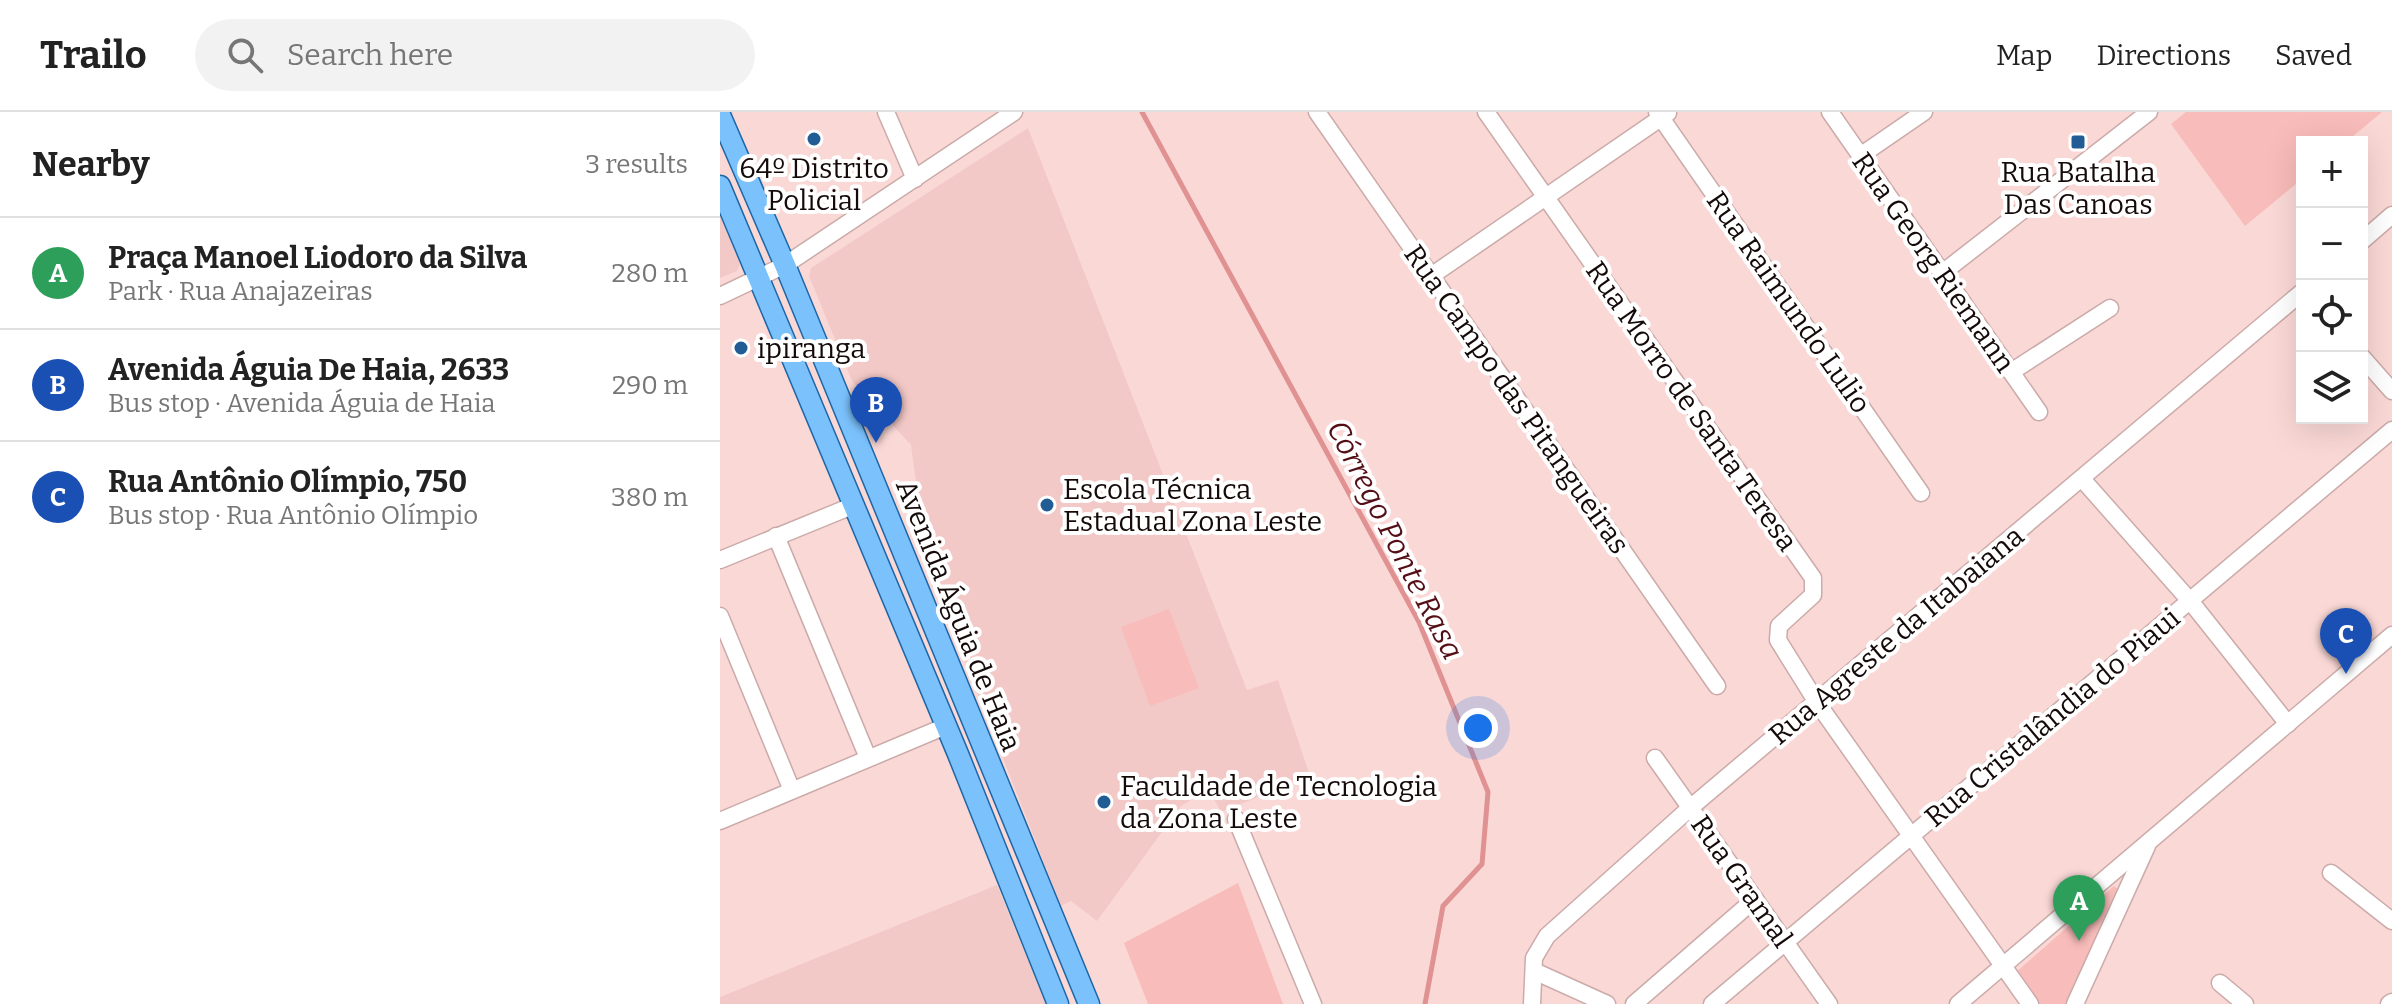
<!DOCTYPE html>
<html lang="en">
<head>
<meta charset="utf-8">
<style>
  :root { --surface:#fff; --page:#f2f2f2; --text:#222; --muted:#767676; --line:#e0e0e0; --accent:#db2777 }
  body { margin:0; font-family:Bitter,serif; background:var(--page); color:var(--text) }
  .controls { position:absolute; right:24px; top:24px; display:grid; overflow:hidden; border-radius:0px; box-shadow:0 8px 32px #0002 }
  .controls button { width:72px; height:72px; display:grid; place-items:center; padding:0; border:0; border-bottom:2px solid var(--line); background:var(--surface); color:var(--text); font:40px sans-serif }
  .you { position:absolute; left:758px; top:616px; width:28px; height:28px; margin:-20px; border:6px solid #fff; border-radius:50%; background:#1a73e8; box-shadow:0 0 0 12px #1a73e833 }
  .badge { display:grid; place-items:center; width:52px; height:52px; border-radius:50%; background:var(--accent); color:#fff; font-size:26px; font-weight:700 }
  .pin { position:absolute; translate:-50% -66px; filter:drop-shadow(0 2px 4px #0008) }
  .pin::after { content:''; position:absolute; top:42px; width:28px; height:24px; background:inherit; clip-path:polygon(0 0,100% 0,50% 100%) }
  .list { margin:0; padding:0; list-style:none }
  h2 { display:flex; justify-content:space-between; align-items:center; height:104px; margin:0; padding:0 32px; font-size:34px }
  h2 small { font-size:26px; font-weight:400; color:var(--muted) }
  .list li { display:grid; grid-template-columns:52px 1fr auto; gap:24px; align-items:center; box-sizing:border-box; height:112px; padding:0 32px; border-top:2px solid var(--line) }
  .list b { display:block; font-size:30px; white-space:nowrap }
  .list p { margin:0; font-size:26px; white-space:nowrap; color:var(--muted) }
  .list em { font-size:26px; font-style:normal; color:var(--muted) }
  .icon { flex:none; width:44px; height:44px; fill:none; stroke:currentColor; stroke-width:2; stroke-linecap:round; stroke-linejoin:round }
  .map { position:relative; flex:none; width:1672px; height:892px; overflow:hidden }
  header { display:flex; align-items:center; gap:48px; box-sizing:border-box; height:112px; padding:0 40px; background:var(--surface); border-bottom:2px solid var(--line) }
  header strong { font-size:38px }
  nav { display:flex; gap:44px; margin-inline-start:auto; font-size:28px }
  .search { width:560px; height:72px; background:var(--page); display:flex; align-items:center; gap:20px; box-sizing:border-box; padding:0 28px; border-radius:44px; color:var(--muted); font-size:30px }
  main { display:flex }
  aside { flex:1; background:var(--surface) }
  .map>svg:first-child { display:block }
  .built { fill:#f3c9c7 }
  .green { fill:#f8bcba }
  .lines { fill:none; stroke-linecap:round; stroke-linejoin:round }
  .stream { stroke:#df9291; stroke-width:5 }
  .minor-casing { stroke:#cbaba9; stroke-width:19 }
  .major-casing { stroke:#1e66a6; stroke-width:23 }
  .minor { stroke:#fff; stroke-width:16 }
  .major { stroke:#7bc1fc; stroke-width:20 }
  .poi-dot { fill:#215d94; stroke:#fff; stroke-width:3 }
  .labels { text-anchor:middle; stroke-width:8; stroke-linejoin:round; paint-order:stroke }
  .poi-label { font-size:28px; fill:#140a09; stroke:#fff; text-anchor:start }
  .street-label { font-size:28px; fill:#140a09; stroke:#fff }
  .water-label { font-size:30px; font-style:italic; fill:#540f16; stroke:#fff }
</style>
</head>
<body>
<header>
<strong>Trailo</strong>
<div class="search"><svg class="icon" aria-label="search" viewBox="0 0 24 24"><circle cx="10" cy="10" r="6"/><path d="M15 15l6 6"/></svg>Search here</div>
<nav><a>Map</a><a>Directions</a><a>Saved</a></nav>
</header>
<main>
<aside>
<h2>Nearby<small>3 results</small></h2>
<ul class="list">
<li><span class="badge" style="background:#2e9e5b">A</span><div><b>Praça Manoel Liodoro da Silva</b><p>Park · Rua Anajazeiras</p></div><em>280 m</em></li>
<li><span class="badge" style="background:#1a4fb4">B</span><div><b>Avenida Águia De Haia, 2633</b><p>Bus stop · Avenida Águia de Haia</p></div><em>290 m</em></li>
<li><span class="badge" style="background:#1a4fb4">C</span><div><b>Rua Antônio Olímpio, 750</b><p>Bus stop · Rua Antônio Olímpio</p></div><em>380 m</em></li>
</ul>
</aside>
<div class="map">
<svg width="1672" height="892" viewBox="0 0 1672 892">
  <rect width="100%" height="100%" fill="#fad8d6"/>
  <g class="built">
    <path d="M 308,16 L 527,578 L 558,568 L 590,664 L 501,700 L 491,681 L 484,680 L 461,694 L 377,809 L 351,789 L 341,794 L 207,453 L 191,333 L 132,269 L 89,164 L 91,156 Z"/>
    <path d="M 0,104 L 20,152 L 17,159 L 0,166 Z"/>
    <path d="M 277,773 L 326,892 L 0,892 L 0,885 Z"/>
  </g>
  <g class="green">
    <path d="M 1466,0 L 1662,0 L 1626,30 L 1582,30 L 1582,67 L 1525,114 L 1451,12 Z"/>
    <path d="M 449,497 L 479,576 L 430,594 L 401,515 Z"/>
    <path d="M 518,771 L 563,892 L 428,892 L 404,831 Z"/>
    <path d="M 1394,774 L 1406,784 L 1358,892 L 1315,892 L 1294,862 Z"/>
  </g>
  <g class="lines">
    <path class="stream" d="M 422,0 L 699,510 L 768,680 L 762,752 L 723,794 L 705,892"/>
    <defs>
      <g id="minor">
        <path d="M 166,0 L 195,67"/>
        <path d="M 597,0 L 997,574"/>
        <path d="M 766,0 L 1093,466 L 1093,483 L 1059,514 L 1058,528 L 1096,589 L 1310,892"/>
        <path d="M 937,0 L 1201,381"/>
        <path d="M 1110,0 L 1319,300"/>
        <path d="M 1140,44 L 1204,0"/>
        <path d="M 1642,129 L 1672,103"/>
        <path d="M 1221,162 L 1429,0"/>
        <path d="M 711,164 L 948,1"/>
        <path d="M 0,184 L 65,153 L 294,0"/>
        <path d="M 1642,245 L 1672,279"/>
        <path d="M 1291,260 L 1390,196"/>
        <path d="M 1363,368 L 1471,490 L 1568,612"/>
        <path d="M 56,424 L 148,646"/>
        <path d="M 0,448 L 132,394"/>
        <path d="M 0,504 L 71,676"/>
        <path d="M 935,646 L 1109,892"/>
        <path d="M 516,707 L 593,892"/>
        <path d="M 0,709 L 226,614"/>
        <path d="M 1611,761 L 1672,809"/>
        <path d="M 814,859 L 887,892"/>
        <path d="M 1500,871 L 1525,892"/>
        <path d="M 812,892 L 814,846 L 827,824 L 970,696 L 1582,180"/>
        <path d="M 914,892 L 1035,787"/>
        <path d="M 992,892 L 1672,318"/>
        <path d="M 1238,892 L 1672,523"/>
        <path d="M 1355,892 L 1427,734"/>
        <path d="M 1669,892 L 1672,890"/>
      </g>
      <g id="major">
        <path d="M 0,3 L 65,153 L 369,892"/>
        <path d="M 0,74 L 238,642 L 338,892"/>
      </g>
    </defs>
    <use href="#minor" class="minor-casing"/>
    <use href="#major" class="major-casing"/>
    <use href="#minor" class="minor"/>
    <use href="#major" class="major"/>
  </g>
  <g class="poi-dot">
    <circle cx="94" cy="27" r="8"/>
    <rect x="1350" y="22" width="16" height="16" rx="4"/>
    <circle cx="21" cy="236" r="8"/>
    <circle cx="327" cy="393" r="8"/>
    <circle cx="384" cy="690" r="8"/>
  </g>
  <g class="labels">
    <g class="poi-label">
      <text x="94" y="66" text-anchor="middle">64º Distrito<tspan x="94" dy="32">Policial</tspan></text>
      <text x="1358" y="70" text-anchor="middle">Rua Batalha<tspan x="1358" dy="32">Das Canoas</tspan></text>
      <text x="37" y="246">ipiranga</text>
      <text x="343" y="387">Escola Técnica<tspan x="343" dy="32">Estadual Zona Leste</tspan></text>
      <text x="400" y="684">Faculdade de Tecnologia<tspan x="400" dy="32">da Zona Leste</tspan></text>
    </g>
    <g class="street-label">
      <text transform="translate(1214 150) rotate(55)" y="10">Rua Georg Riemann</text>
      <text transform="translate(1069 190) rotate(55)" y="10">Rua Raimundo Lulio</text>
      <text transform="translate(797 287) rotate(55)" y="10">Rua Campo das Pitangueiras</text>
      <text transform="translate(972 294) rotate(55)" y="10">Rua Morro de Santa Teresa</text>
      <text transform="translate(239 503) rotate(68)" y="10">Avenida Águia de Haia</text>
      <text transform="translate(1176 523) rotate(-40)" y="10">Rua Agreste da Itabaiana</text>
      <text transform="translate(1332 605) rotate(-40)" y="10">Rua Cristalândia do Piaui</text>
      <text transform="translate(1022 769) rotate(55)" y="10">Rua Gramal</text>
    </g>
    <g class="water-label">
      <text transform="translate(675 428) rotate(63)" y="10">Córrego Ponte Rasa</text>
    </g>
  </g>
</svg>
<div class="controls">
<button>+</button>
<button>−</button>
<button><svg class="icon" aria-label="locate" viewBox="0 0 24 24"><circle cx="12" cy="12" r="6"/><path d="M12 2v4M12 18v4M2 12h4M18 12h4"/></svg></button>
<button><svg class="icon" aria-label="layers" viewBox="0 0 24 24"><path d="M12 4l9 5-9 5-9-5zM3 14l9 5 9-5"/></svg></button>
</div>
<div class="you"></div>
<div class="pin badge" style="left:1359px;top:829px;background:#2e9e5b">A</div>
<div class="pin badge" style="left:156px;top:331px;background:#1a4fb4">B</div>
<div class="pin badge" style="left:1626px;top:562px;background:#1a4fb4">C</div>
</div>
</main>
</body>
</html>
